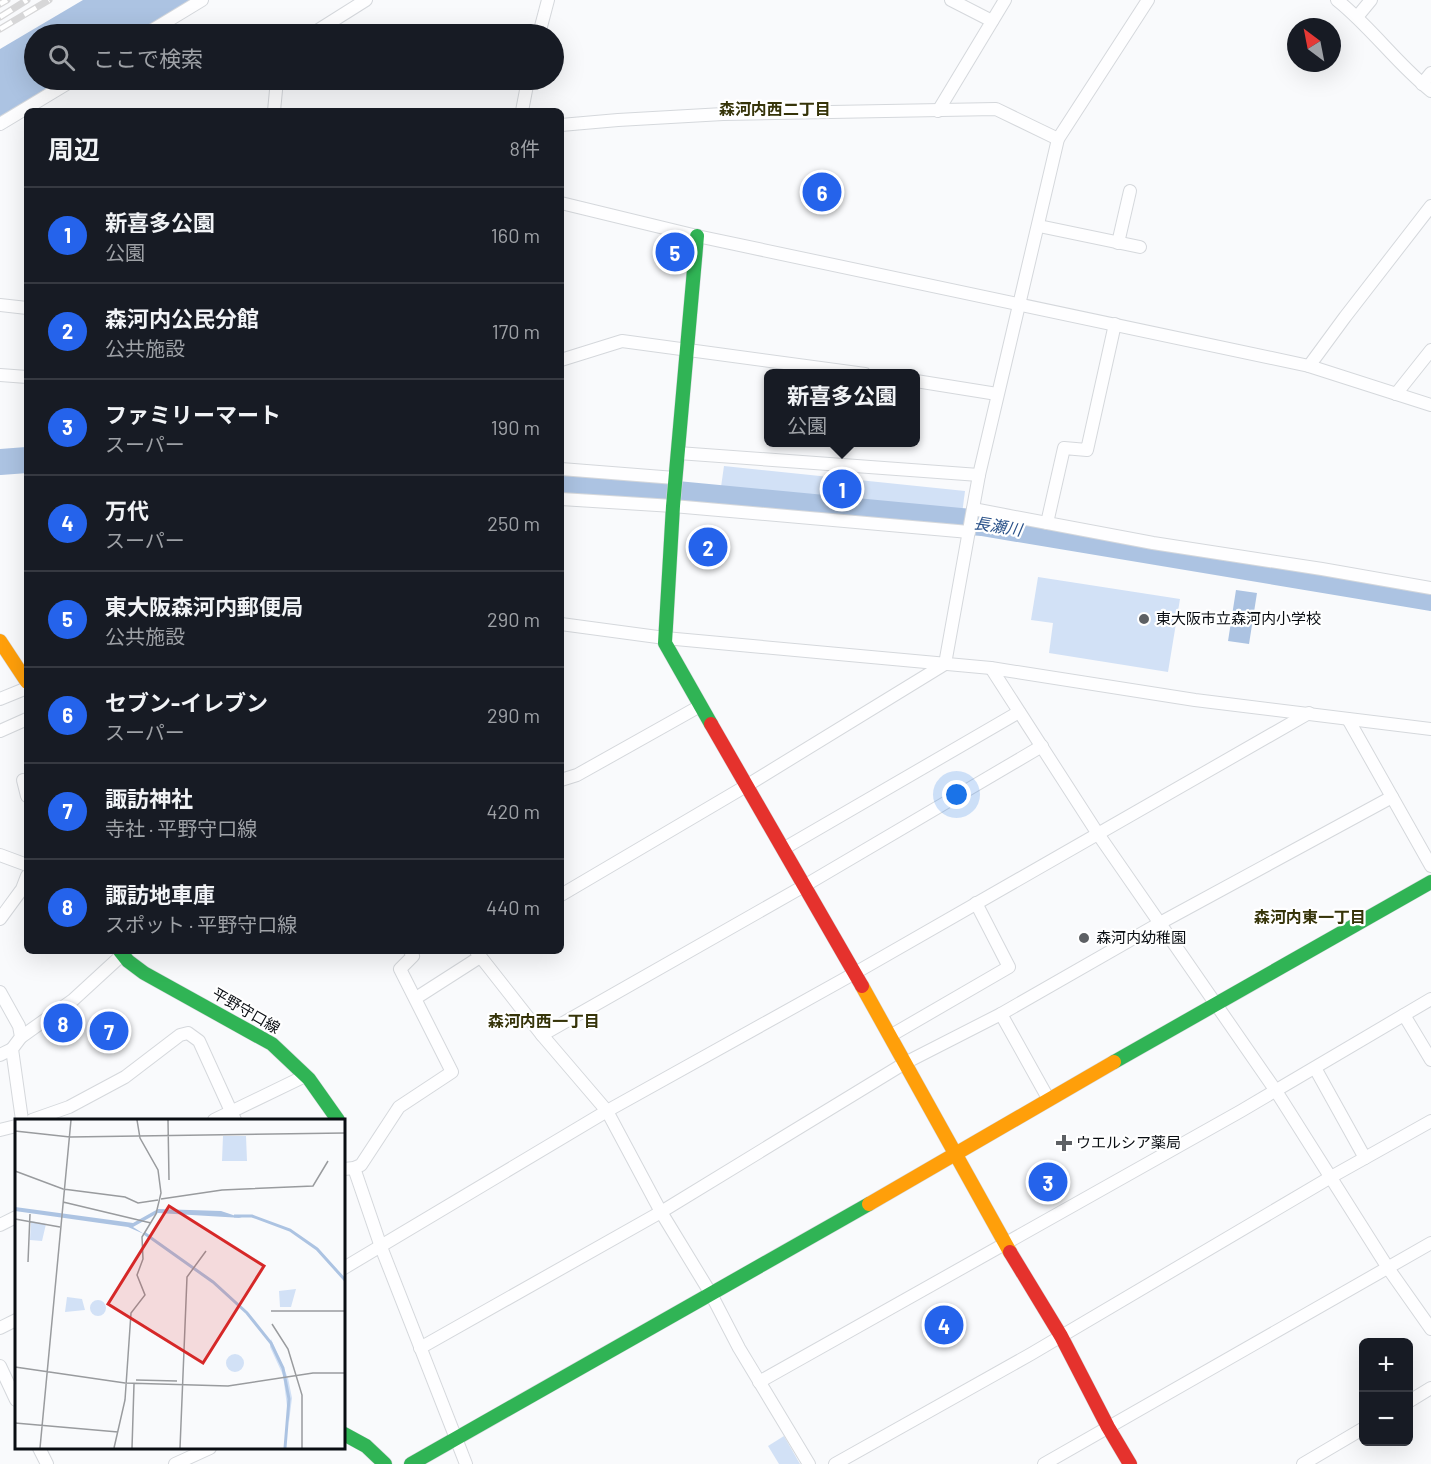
<!DOCTYPE html>
<html lang="ja">
<head>
<meta charset="utf-8">
<style>
  :root { --surface:#171b24; --page:#242831; --text:#f1f3f6; --muted:#9ea1a6; --line:#363941; --accent:#2563eb }
  body { margin:0; font-family:Barlow,"Noto Sans JP",sans-serif; background:var(--page); color:var(--text) }
  .controls { position:absolute; right:18px; bottom:18px; display:grid; overflow:hidden; border-radius:9px; box-shadow:0 6px 24px #0002 }
  .controls button { width:54px; height:54px; display:grid; place-items:center; padding:0; border:0; border-bottom:2px solid var(--line); background:var(--surface); color:var(--text); font:30px sans-serif }
  .compass { position:absolute; left:1287px; top:18px; width:54px; height:54px; border-radius:50%; background:var(--surface); box-shadow:0 6px 24px #0002; rotate:328deg }
  .you { position:absolute; left:957px; top:795px; width:21px; height:21px; margin:-15px; border:4px solid #fff; border-radius:50%; background:#1a73e8; box-shadow:0 0 0 9px #1a73e833 }
  .badge { display:grid; place-items:center; width:39px; height:39px; border-radius:50%; background:var(--accent); color:#fff; font-size:20px; font-weight:700 }
  .pin { position:absolute; translate:-50% -50%; border:3px solid #fff; box-shadow:0 2px 6px #0006 }
  .popup { position:absolute; left:764px; top:369px; width:156px; height:78px; box-sizing:border-box; display:grid; place-content:center; border-radius:9px; background:var(--surface); filter:drop-shadow(0 2px 4px #0005); font-size:20px; white-space:nowrap; color:var(--muted) }
  .popup b { font-size:22px; color:var(--text) }
  .popup::after { content:''; position:absolute; left:50%; top:100%; margin-left:-12px; border:12px solid transparent; border-top-color:var(--surface) }
  .list { margin:0; padding:0; list-style:none }
  h2 { display:flex; justify-content:space-between; align-items:center; height:78px; margin:0; padding:0 24px; font-size:26px }
  h2 small { font-size:20px; font-weight:400; color:var(--muted) }
  .list li { display:grid; grid-template-columns:39px 1fr auto; gap:18px; align-items:center; box-sizing:border-box; height:96px; padding:0 24px; border-top:2px solid var(--line) }
  .list b { display:block; font-size:22px; white-space:nowrap }
  .list p { margin:0; font-size:20px; white-space:nowrap; color:var(--muted) }
  .list em { font-size:20px; font-style:normal; color:var(--muted) }
  .icon { flex:none; width:33px; height:33px; fill:none; stroke:currentColor; stroke-width:2; stroke-linecap:round; stroke-linejoin:round }
  .map { position:relative; flex:none; width:1431px; height:1464px; overflow:hidden }
  .search { position:absolute; background:var(--surface); box-shadow:0 6px 24px #0002; left:24px; top:24px; width:540px; height:66px; display:flex; align-items:center; gap:15px; box-sizing:border-box; padding:0 21px; border-radius:33px; color:var(--muted); font-size:22px }
  .panel { position:absolute; background:var(--surface); box-shadow:0 6px 24px #0002; left:24px; top:108px; width:540px; height:846px; border-radius:9px }
  .map>svg:first-child { display:block }
  .green { fill:#d2e1f6 }
  .water { fill:#acc3e2 }
  .lines { fill:none; stroke-linecap:round; stroke-linejoin:round }
  .river { stroke:#acc3e2; stroke-width:26 }
  .street-casing { stroke:#d5d8dc; stroke-width:14 }
  .fast-casing { stroke:#d5d8dc; stroke-width:15 }
  .slow-casing { stroke:#d5d8dc; stroke-width:15 }
  .jam-casing { stroke:#d5d8dc; stroke-width:15 }
  .street { stroke:#fefeff; stroke-width:12 }
  .fast { stroke:#30b455; stroke-width:14 }
  .slow { stroke:#ff9f0a; stroke-width:14 }
  .jam { stroke:#e5322d; stroke-width:14 }
  .rail-casing { stroke:#d7d7d8; stroke-width:7 }
  .rail { stroke:#fff; stroke-width:4.5; stroke-dasharray:14; stroke-linecap:butt }
  .poi-dot { fill:#5d6064; stroke:#fff; stroke-width:2 }
  .labels { text-anchor:middle; stroke-width:4.5; stroke-linejoin:round; paint-order:stroke }
  .poi-label { font-size:15px; fill:#090d12; stroke:#fff; text-anchor:start }
  .street-label { font-size:15px; fill:#090d12; stroke:#fff }
  .neighbourhood-label { font-size:16px; font-weight:bold; fill:#363409; stroke:#fff }
  .water-label { font-size:16px; font-style:italic; fill:#285088; stroke:#fff }
  .inset-river { fill:none; stroke:#acc3e2; stroke-width:3 }
  .inset-road { fill:none; stroke:#999b9e; stroke-width:1.5 }
  .view { fill:#d62828; fill-opacity:0.15; stroke:#d62828; stroke-width:3 }
  .inset-edge { fill:none; stroke:#090d12; stroke-width:3 }
</style>
</head>
<body>
<div class="map">
<svg width="1431" height="1464" viewBox="0 0 1431 1464">
  <rect width="100%" height="100%" fill="#f9fafc"/>
  <g class="green">
    <path d="M 724,466 L 965,491 L 962,514 L 721,487 Z"/>
    <path d="M 1038,577 L 1180,599 L 1168,672 L 1049,653 L 1053,623 L 1031,620 Z"/>
    <path d="M 784,1436 L 800,1464 L 779,1464 L 768,1446 Z"/>
  </g>
  <g class="water">
    <path d="M 83,0 L 195,0 L 137,34 L 34,34 L 34,80 L 63,80 L 0,117 L 0,49 Z"/>
    <path d="M 1236,590 L 1257,593 L 1249,644 L 1228,641 Z"/>
  </g>
  <g class="lines">
    <g class="river">
      <path d="M 0,462 L 27,460"/>
      <path d="M 561,483 L 982,523 L 1431,598"/>
    </g>
    <defs>
      <g id="street">
        <path d="M 951,0 L 992,21"/>
        <path d="M 1337,0 C 1371,27 1397,64 1431,91"/>
        <path d="M 1357,17 L 1371,0"/>
        <path d="M 146,34 L 202,0"/>
        <path d="M 312,34 L 366,0"/>
        <path d="M 539,34 L 548,0"/>
        <path d="M 1422,84 L 1431,73"/>
        <path d="M 274,111 L 277,80"/>
        <path d="M 522,111 L 528,80"/>
        <path d="M 938,111 L 1005,0"/>
        <path d="M 0,124 L 73,80"/>
        <path d="M 561,125 L 618,120 L 723,114 L 996,109 L 1058,139"/>
        <path d="M 561,203 L 697,236 L 1309,366 L 1431,405"/>
        <path d="M 1039,226 L 1140,247"/>
        <path d="M 1118,243 L 1130,191"/>
        <path d="M 0,305 L 27,308"/>
        <path d="M 561,360 L 622,341 L 865,374"/>
        <path d="M 1309,366 L 1345,317 L 1431,206"/>
        <path d="M 0,375 L 27,377"/>
        <path d="M 916,381 L 997,394"/>
        <path d="M 1396,394 L 1431,350"/>
        <path d="M 678,453 L 979,475"/>
        <path d="M 561,469 L 675,478"/>
        <path d="M 561,499 L 673,506 L 969,532"/>
        <path d="M 973,509 L 1153,543 L 1322,569 L 1431,588"/>
        <path d="M 1047,523 L 1064,448 L 1087,450 L 1115,324"/>
        <path d="M 561,624 L 665,638 L 991,668 L 1195,700 L 1431,729"/>
        <path d="M 991,668 L 1098,834 L 1276,1091 L 1388,1268 L 1431,1329"/>
        <path d="M 0,699 L 27,688"/>
        <path d="M 1348,719 L 1431,866"/>
        <path d="M 0,731 L 27,719"/>
        <path d="M 23,780 L 27,796"/>
        <path d="M 561,780 L 577,775 L 700,706"/>
        <path d="M 783,849 L 1019,712"/>
        <path d="M 0,855 L 27,865"/>
        <path d="M 561,895 L 746,786 L 945,664 L 979,475 L 1058,139 L 1148,0"/>
        <path d="M 0,919 L 22,889 L 27,876"/>
        <path d="M 476,951 L 542,1035 L 607,1111 L 661,1212 L 711,1294 L 739,1348 L 809,1464"/>
        <path d="M 0,992 L 19,1026 L 21,1037 L 12,1049 L 22,1120"/>
        <path d="M 416,998 L 480,957"/>
        <path d="M 1001,1014 L 1049,1100"/>
        <path d="M 1404,1015 L 1431,1060"/>
        <path d="M 542,1035 L 804,886 L 1042,746"/>
        <path d="M 890,1036 L 1009,967 L 976,903"/>
        <path d="M 21,1037 L 73,1000 L 122,955"/>
        <path d="M 0,1055 L 12,1049"/>
        <path d="M 1315,1068 L 1365,1158"/>
        <path d="M 32,1120 L 69,1107 L 125,1077 L 180,1035 L 188,1033 L 199,1041 L 235,1120"/>
        <path d="M 214,1120 L 305,1076"/>
        <path d="M 0,1130 L 16,1126"/>
        <path d="M 354,1168 L 381,1247 L 466,1464"/>
        <path d="M 344,1169 L 354,1168 L 361,1165 L 399,1107 L 452,1072 L 400,969 L 413,956 L 410,951"/>
        <path d="M 0,1225 L 16,1217"/>
        <path d="M 344,1268 L 607,1111 L 855,973 L 1309,713"/>
        <path d="M 0,1328 L 16,1320"/>
        <path d="M 420,1348 L 661,1212 L 905,1063 L 1001,1014 L 1160,923 L 1392,797"/>
        <path d="M 0,1366 L 16,1400"/>
        <path d="M 759,1382 L 1241,1111 L 1431,999"/>
        <path d="M 1408,1402 L 1431,1388"/>
        <path d="M 39,1448 L 47,1464"/>
        <path d="M 175,1464 L 210,1448"/>
        <path d="M 835,1464 L 1031,1354 L 1331,1177 L 1431,1121"/>
        <path d="M 1044,1464 L 1431,1243"/>
        <path d="M 1303,1464 L 1364,1428"/>
      </g>
      <g id="fast">
        <path d="M 697,236 L 673,506 L 665,643 L 711,724"/>
        <path d="M 120,951 L 128,961 L 144,973 L 272,1044 L 309,1079 L 338,1120"/>
        <path d="M 1114,1062 L 1431,882"/>
        <path d="M 344,1434 L 366,1446 L 385,1464"/>
        <path d="M 411,1464 L 869,1204"/>
      </g>
      <g id="slow">
        <path d="M 0,641 L 27,682"/>
        <path d="M 862,986 L 1010,1252"/>
        <path d="M 869,1204 L 1114,1062"/>
      </g>
      <g id="jam">
        <path d="M 711,724 L 862,986"/>
        <path d="M 1010,1252 L 1061,1336 L 1108,1427 L 1130,1464"/>
      </g>
    </defs>
    <use href="#street" class="street-casing"/>
    <use href="#fast" class="fast-casing"/>
    <use href="#slow" class="slow-casing"/>
    <use href="#jam" class="jam-casing"/>
    <use href="#street" class="street"/>
    <use href="#fast" class="fast"/>
    <use href="#slow" class="slow"/>
    <use href="#jam" class="jam"/>
    <defs>
      <g id="rail">
        <path d="M 0,4 L 7,0"/>
        <path d="M 0,17 L 27,0"/>
        <path d="M 0,29 L 49,0"/>
      </g>
    </defs>
    <use href="#rail" class="rail-casing"/>
    <use href="#rail" class="rail"/>
  </g>
  <g class="poi-dot">
    <circle cx="1144" cy="619" r="6"/>
    <circle cx="1084" cy="938" r="6"/>
    <path d="M1061 1134h6v6h6v6h-6v6h-6v-6h-6v-6h6z"/>
  </g>
  <g class="labels">
    <g class="poi-label">
      <text x="1156" y="624">東大阪市立森河内小学校</text>
      <text x="1096" y="943">森河内幼稚園</text>
      <text x="1076" y="1148">ウエルシア薬局</text>
    </g>
    <g class="street-label">
      <text transform="translate(246 1011) rotate(30)" y="5">平野守口線</text>
    </g>
    <g class="neighbourhood-label">
      <text x="775" y="115">森河内西二丁目</text>
      <text x="1310" y="923">森河内東一丁目</text>
      <text x="544" y="1027">森河内西一丁目</text>
    </g>
    <g class="water-label">
      <text transform="translate(998 526) rotate(9)" y="6">長瀬川</text>
    </g>
  </g>
  <g transform="translate(15 1119)">
    <rect width="330" height="330" fill="#f9fafc"/>
    <path d="M 231,17 L 232,42 L 207,42 L 208,17 ZM 16,102 L 31,105 L 27,122 L 15,121 ZM 281,170 L 276,188 L 265,188 L 264,172 ZM 52,178 L 67,180 L 70,191 L 50,193 ZM75 189a8 8 0 1 1 16 0a8 8 0 1 1-16 0ZM 256,220 L 273,259 L 277,279 L 274,303 L 268,256 L 255,228 ZM211 244a9 9 0 1 1 18 0a9 9 0 1 1-18 0Z" fill="#d2e1f6"/>
    <path d="M 0,88 L 118,104 L 143,90 L 206,92 L 227,99 L 143,94 L 118,108 L 129,115 L 113,108 L 0,92 Z" fill="#acc3e2"/>
    <path class="inset-river" d="M 219,97 L 237,97 L 275,111 L 302,130 L 330,161M 129,114 L 198,163 L 232,194 L 256,224 L 268,249 L 274,280 L 270,329"/>
    <path class="inset-road" d="M 153,1 L 154,61M 0,12 L 55,18 L 330,14M 0,52 L 48,70 L 110,78 L 123,84 L 143,81M 146,80 L 207,71 L 298,67 L 313,42M 48,83 L 136,104M 0,100 L 45,108M 13,143 L 15,95M 256,192 L 330,192M 257,205 L 273,230 L 287,276 L 287,329M 0,248 L 110,264 L 213,267 L 298,254 L 330,254M 121,261 L 162,262M 0,304 L 103,313M 25,329 L 56,1M 99,329 L 110,281 L 116,194 L 130,176 L 122,156 L 128,140 L 127,118 L 141,95 L 146,74 L 143,51 L 125,19 L 122,1M 117,329 L 119,265M 165,329 L 172,158 L 191,132"/>
    <path class="view" d="M 154,87 L 249,147 L 188,244 L 93,185 Z"/>
    <rect width="330" height="330" class="inset-edge"/>
  </g>
</svg>
<div class="controls">
<button>+</button>
<button>−</button>
</div>
<svg class="compass" viewBox="-18 -18 36 36"><path d="M0-13l5 13h-10z" fill="#e53935"/><path d="M0 13l5-13h-10z" fill="#9ea1a6"/></svg>
<div class="you"></div>
<div class="pin badge" style="left:842px;top:489px">1</div>
<div class="popup"><b>新喜多公園</b>公園</div>
<div class="pin badge" style="left:708px;top:547px">2</div>
<div class="pin badge" style="left:1048px;top:1182px">3</div>
<div class="pin badge" style="left:944px;top:1325px">4</div>
<div class="pin badge" style="left:675px;top:252px">5</div>
<div class="pin badge" style="left:822px;top:192px">6</div>
<div class="pin badge" style="left:109px;top:1031px">7</div>
<div class="pin badge" style="left:63px;top:1023px">8</div>
<div class="search"><svg class="icon" aria-label="search" viewBox="0 0 24 24"><circle cx="10" cy="10" r="6"/><path d="M15 15l6 6"/></svg>ここで検索</div>
<section class="panel">
<h2>周辺<small>8件</small></h2>
<ul class="list">
<li><span class="badge">1</span><div><b>新喜多公園</b><p>公園</p></div><em>160 m</em></li>
<li><span class="badge">2</span><div><b>森河内公民分館</b><p>公共施設</p></div><em>170 m</em></li>
<li><span class="badge">3</span><div><b>ファミリーマート</b><p>スーパー</p></div><em>190 m</em></li>
<li><span class="badge">4</span><div><b>万代</b><p>スーパー</p></div><em>250 m</em></li>
<li><span class="badge">5</span><div><b>東大阪森河内郵便局</b><p>公共施設</p></div><em>290 m</em></li>
<li><span class="badge">6</span><div><b>セブン-イレブン</b><p>スーパー</p></div><em>290 m</em></li>
<li><span class="badge">7</span><div><b>諏訪神社</b><p>寺社 · 平野守口線</p></div><em>420 m</em></li>
<li><span class="badge">8</span><div><b>諏訪地車庫</b><p>スポット · 平野守口線</p></div><em>440 m</em></li>
</ul>
</section>
</div>
</body>
</html>
